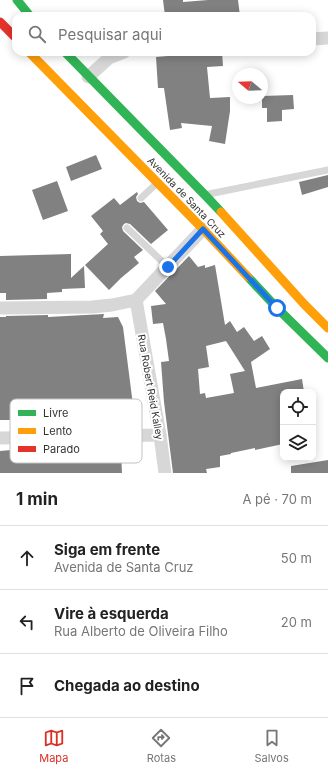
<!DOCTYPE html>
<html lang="pt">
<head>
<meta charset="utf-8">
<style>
  :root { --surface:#fff; --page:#f6f6f6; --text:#222; --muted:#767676; --line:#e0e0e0; --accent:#d93025 }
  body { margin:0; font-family:Inter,sans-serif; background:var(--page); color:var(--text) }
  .controls { position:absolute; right:12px; bottom:12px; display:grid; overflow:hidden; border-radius:8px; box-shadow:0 2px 10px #0003 }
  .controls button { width:36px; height:36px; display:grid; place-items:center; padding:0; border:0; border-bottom:1px solid var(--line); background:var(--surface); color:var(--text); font:20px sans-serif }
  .compass { position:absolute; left:232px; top:68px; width:36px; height:36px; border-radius:50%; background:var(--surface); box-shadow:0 2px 10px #0003; rotate:289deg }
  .stop { position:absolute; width:12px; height:12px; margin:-9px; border:3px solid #1a73e8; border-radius:50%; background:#fff }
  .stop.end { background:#1a73e8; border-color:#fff; box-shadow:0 1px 4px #0008 }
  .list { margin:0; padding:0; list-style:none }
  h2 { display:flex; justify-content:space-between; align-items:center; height:52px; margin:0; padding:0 16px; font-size:17px }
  h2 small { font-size:13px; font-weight:400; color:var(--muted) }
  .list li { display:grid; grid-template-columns:26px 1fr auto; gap:12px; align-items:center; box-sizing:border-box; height:64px; padding:0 16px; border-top:1px solid var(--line) }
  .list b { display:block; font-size:15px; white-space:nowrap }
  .list p { margin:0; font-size:13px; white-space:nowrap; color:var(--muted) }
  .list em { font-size:13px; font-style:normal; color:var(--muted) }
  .icon { flex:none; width:22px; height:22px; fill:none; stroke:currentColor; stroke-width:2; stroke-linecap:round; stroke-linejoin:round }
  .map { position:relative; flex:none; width:328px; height:473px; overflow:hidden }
  .search { position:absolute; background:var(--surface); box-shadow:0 2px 10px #0003; left:12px; right:12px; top:12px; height:44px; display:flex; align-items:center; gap:10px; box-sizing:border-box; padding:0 14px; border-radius:12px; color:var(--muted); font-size:15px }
  .sheet { height:244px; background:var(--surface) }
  nav { display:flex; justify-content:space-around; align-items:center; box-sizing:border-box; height:56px; border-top:1px solid var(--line); background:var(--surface); font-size:11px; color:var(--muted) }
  nav a { display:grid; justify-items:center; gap:2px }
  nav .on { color:var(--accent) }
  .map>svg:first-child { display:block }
  .building { fill:#818181; fill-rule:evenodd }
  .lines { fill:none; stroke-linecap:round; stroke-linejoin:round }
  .lane { stroke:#d7d7d7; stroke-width:7 }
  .street { stroke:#d7d7d7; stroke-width:13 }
  .fast { stroke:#30b455; stroke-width:9 }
  .slow { stroke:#ff9f0a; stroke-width:9 }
  .jam { stroke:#e5322d; stroke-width:9 }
  .route { stroke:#1a73e8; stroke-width:5 }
  .labels { text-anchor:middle; stroke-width:4; stroke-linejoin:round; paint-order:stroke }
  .street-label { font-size:10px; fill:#333; stroke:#fff }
  .key { fill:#fff; stroke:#c2c2c2; stroke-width:1 }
  .key-label { font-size:11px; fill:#333 }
</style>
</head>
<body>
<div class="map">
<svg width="328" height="473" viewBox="0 0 328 473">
  <rect width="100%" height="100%" fill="#fff"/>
  <g class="building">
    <path d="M 163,0 L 183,0 L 183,2 L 208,0 L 238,0 L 240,16 L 165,16 Z"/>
    <path d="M 180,52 L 222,52 L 223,66 L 207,67 L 210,98 L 230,97 L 230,111 L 225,144 L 209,141 L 212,126 L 181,123 L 182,128 L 170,130 L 164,88 L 158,88 L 156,57 L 180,55 Z"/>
    <path d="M 293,95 L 294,109 L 282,110 L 282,121 L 267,122 L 267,108 L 262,108 L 262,96 Z"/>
    <path d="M 96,155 L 102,169 L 71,181 L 66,167 Z"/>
    <path d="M 328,175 L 328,187 L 302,195 L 299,182 Z"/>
    <path d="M 57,181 L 68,211 L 43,220 L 32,190 Z"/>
    <path d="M 137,192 L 138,194 L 136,197 L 137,201 L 140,203 L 144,202 L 168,230 L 151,244 L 130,224 L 126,223 L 124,224 L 122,227 L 123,231 L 143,250 L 134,257 L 139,263 L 121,278 L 109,290 L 85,265 L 108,244 L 100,234 L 103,231 L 91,216 L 114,198 L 120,205 Z"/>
    <path d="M 71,254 L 71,278 L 84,266 L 85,288 L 62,289 L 62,292 L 47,293 L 47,299 L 6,300 L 6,293 L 0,293 L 0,256 Z"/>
    <path d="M 189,256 L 198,267 L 205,265 L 205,268 L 215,265 L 225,325 L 230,321 L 237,332 L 244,327 L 254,341 L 262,336 L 270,349 L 251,362 L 256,388 L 302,379 L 304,392 L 283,392 L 283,444 L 255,450 L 255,448 L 231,453 L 231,454 L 220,456 L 220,467 L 206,469 L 207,473 L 173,473 L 164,402 L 161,362 L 169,361 L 166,339 L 163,323 L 153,324 L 151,306 L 166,304 L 155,291 ZM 226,341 L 245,371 L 230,374 L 234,393 L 206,398 L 205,393 L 200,394 L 198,369 L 209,367 L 206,346 Z"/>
    <path d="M 104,314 L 103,318 L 118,317 L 123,327 L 133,405 L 132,409 L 130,413 L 127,415 L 86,416 L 86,417 L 48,416 L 48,418 L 30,418 L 29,429 L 11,430 L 11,420 L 0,420 L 0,317 L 6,317 L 6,316 L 48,315 L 48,317 Z"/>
    <path d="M 87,444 L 87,446 L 106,445 L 106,452 L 121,451 L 122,473 L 0,473 L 0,451 L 11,450 L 11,446 Z"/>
    <path d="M 328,460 L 328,473 L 291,473 L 291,466 Z"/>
  </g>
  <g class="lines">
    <g class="lane">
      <path d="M 209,194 L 328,170"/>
      <path d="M 141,198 L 156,184"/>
      <path d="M 127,228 L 168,267"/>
    </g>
    <g class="street">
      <path d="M 312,39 L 328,38"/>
      <path d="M 88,77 L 109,58 L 124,52"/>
      <path d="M 136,300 L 160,435 L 165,473"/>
      <path d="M 0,308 L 92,307 L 112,305 L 136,300 L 203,229"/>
      <path d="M 0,438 L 160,435"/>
    </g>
    <g class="fast">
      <path d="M 17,0 L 30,16"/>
      <path d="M 65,52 L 205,195 L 221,212"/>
      <path d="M 248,277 L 277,308 L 328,358"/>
    </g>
    <g class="slow">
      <path d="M 29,52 L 203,229 L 248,277"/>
      <path d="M 221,212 L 304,304 L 328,328"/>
    </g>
    <path class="jam" d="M 0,22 L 16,38"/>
  </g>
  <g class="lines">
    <path class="route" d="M 168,267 L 203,229 L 277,308"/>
  </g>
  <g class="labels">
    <g class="street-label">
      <text transform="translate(187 197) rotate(46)" y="4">Avenida de Santa Cruz</text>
      <text transform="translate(151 387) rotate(80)" y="4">Rua Robert Reid Kalley</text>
    </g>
  </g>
  <rect x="10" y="399" width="132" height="64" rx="6" class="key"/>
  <rect x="18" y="410" width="18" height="6" fill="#30b455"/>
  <rect x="18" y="428" width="18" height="6" fill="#ff9f0a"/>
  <rect x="18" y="446" width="18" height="6" fill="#e5322d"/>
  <g class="key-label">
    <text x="43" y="417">Livre</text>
    <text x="43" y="435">Lento</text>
    <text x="43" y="453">Parado</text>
  </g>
</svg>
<div class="controls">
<button><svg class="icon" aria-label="locate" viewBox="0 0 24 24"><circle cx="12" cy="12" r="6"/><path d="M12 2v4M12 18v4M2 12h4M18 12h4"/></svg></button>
<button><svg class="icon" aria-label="layers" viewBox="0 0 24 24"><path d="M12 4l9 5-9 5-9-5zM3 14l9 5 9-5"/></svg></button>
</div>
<svg class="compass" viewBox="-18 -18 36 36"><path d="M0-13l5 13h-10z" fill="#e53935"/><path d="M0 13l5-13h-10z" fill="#767676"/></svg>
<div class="stop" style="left:277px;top:308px"></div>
<div class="stop end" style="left:168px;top:267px"></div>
<div class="search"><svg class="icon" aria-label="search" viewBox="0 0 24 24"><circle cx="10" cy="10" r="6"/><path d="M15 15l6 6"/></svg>Pesquisar aqui</div>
</div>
<section class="sheet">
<h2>1 min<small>A pé · 70 m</small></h2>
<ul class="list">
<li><svg class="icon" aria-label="ahead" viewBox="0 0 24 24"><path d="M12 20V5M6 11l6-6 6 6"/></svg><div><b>Siga em frente</b><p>Avenida de Santa Cruz</p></div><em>50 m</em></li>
<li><svg class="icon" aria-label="left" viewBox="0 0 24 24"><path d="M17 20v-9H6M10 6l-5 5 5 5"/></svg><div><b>Vire à esquerda</b><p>Rua Alberto de Oliveira Filho</p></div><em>20 m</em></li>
<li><svg class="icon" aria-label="arrive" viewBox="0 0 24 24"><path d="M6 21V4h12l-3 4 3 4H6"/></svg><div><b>Chegada ao destino</b></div></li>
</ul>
</section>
<nav>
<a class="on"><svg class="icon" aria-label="map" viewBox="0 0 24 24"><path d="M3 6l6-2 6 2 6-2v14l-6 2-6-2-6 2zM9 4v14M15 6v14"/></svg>Mapa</a>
<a><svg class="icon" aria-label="directions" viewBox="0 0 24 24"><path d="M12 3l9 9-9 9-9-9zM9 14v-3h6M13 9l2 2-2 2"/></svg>Rotas</a>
<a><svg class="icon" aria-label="saved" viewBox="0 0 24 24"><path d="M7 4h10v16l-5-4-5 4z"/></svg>Salvos</a>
</nav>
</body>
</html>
